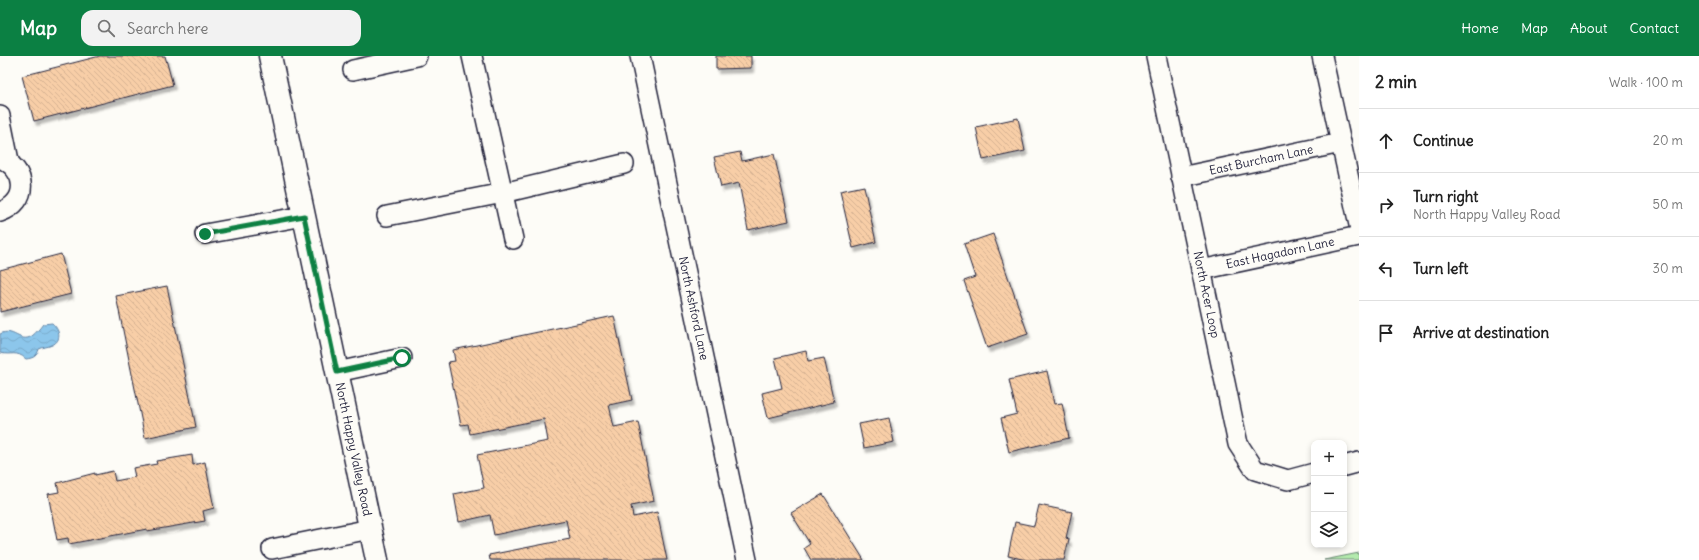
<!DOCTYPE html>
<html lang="en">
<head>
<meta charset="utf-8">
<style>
  :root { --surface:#fff; --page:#f2f2f2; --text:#222; --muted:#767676; --line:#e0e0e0; --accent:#0b8043 }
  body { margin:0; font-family:Delius,sans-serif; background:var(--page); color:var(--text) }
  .controls { position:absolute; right:12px; bottom:12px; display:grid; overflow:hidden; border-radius:8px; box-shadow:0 2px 6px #0003 }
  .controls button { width:36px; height:36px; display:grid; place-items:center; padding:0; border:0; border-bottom:1px solid var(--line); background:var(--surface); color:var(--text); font:20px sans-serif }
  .stop { position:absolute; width:12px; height:12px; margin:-9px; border:3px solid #0b8043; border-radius:50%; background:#fff }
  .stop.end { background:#0b8043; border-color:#fff; box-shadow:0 1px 4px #0008 }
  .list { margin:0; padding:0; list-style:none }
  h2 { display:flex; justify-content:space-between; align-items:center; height:52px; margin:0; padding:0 16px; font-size:17px }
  h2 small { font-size:13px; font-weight:400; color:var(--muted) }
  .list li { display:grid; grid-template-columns:26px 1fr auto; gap:12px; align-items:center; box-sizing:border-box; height:64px; padding:0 16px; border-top:1px solid var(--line) }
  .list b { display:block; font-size:15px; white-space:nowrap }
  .list p { margin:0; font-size:13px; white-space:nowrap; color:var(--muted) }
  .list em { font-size:13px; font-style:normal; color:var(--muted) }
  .icon { flex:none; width:22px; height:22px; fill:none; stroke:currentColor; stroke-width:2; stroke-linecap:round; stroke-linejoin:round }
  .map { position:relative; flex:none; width:1359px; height:504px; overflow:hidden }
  header { display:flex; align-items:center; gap:24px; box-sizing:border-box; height:56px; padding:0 20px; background:var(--accent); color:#fff }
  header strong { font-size:19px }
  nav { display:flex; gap:22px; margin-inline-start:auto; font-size:14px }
  .search { width:280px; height:36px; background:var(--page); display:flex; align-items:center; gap:10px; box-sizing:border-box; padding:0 14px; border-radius:12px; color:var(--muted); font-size:15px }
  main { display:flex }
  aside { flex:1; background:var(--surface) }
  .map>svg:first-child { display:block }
  .green { fill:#b3eaad; stroke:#6a8674 }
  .water { fill:url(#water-waves); stroke:#6284a5 }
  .building { fill:url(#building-back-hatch); stroke:#22223b; filter:url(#shadow) }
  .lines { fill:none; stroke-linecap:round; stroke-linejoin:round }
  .minor-casing { stroke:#22223b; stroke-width:22 }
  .major-casing { stroke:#22223b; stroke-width:25 }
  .minor { stroke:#fdfcf7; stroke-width:19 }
  .major { stroke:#fdfcf7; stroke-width:22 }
  .route { stroke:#0b8043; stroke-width:5 }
  .labels { text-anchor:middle; stroke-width:3; stroke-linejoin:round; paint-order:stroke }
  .street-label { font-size:12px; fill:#22223b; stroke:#fdfcf7 }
</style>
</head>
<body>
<header>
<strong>Map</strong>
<div class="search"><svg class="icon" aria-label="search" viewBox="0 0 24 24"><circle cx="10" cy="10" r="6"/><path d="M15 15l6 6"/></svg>Search here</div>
<nav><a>Home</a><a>Map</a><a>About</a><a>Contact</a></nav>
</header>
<main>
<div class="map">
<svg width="1359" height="504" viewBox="0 0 1359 504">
  <defs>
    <pattern id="water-waves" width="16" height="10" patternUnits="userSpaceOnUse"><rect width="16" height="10" fill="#8cc6eb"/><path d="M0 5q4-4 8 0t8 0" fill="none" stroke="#78aaca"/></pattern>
    <pattern id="building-back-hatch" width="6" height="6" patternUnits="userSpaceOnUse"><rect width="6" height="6" fill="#f8cea7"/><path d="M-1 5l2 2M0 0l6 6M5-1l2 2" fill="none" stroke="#d4b191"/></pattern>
    <filter id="shadow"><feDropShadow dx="2.5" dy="4.5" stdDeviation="1" flood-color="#0004"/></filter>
  </defs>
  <rect width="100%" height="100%" fill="#fdfcf7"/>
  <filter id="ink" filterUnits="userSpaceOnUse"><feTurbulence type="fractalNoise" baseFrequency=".025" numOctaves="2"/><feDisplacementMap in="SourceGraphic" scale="8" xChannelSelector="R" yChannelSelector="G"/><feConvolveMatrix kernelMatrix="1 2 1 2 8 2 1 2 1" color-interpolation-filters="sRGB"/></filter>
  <g filter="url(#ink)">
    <path class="green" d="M 1359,497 L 1359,504 L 1324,504 Z"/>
    <path class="water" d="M 52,267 C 59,273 63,284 52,289 C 48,291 43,291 39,293 C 37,300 34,302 26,303 C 16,294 12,300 0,297 L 0,278 C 13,271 20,288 32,280 C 36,277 40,272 43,268 Z"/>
    <g class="building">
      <path d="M 100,0 L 165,0 L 173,29 L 34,65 L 22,20 Z"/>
      <path d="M 716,0 L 751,0 L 751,12 L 716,13 Z"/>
      <path d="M 1018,62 L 1025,95 L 983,104 L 976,71 Z"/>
      <path d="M 740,96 L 742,105 L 774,98 L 789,165 L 748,174 L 739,127 L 721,131 L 714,101 Z"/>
      <path d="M 864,130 L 876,186 L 853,192 L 840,135 Z"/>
      <path d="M 993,178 L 1028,278 L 987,292 L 964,225 L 975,221 L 964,188 Z"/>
      <path d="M 61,198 L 71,238 L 0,256 L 0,214 Z"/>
      <path d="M 167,230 L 196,371 L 145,382 L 116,240 Z"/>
      <path d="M 614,260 L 632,344 L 609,349 L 614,371 L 638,366 L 654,445 L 631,450 L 633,461 L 657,456 L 667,504 L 490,504 L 489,499 L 570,483 L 566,464 L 494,479 L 490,459 L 459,466 L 454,438 L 484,432 L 477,399 L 548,385 L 544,363 L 470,378 L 468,368 L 461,369 L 448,306 L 455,305 L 453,294 Z"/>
      <path d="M 806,295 L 808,305 L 824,302 L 834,346 L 768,362 L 762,337 L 782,332 L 775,302 Z"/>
      <path d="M 1047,315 L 1054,348 L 1062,347 L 1069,382 L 1009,396 L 1001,362 L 1017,358 L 1009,324 Z"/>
      <path d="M 889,362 L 894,386 L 864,392 L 859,368 Z"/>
      <path d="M 192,399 L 193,409 L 205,406 L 214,452 L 203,455 L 205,465 L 147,475 L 147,473 L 69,488 L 68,482 L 57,484 L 48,438 L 59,436 L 57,427 L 95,417 L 95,419 L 113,415 L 115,425 L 135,421 L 133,412 L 157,408 L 156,405 Z"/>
      <path d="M 823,438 L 864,504 L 811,504 L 804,492 L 810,488 L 791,457 Z"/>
      <path d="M 1039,449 L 1072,456 L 1066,482 L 1069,483 L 1064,504 L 1027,504 L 1008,500 L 1015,466 L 1034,470 Z"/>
    </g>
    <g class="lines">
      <defs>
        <g id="minor">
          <path d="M 472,0 L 513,183"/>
          <path id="s1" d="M 640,0 L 747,504"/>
          <path id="s2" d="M 1156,0 L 1238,388 L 1255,414 L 1288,424 L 1314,417"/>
          <path d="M 1322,0 L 1359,169"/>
          <path d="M 353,14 L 417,0"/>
          <path d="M 0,60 L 9,105"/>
          <path d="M 0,102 C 27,113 30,146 0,156"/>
          <path id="s3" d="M 1181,121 L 1341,87"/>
          <path d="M 387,160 L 503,137 L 624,108"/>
          <path d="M 205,178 L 304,160"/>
          <path id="s4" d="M 1201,214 L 1359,180"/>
          <path d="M 337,316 L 402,302"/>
          <path d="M 1344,410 L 1359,406"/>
          <path d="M 272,493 L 370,473"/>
        </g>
        <g id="major">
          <path id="s5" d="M 270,0 L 377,504"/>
        </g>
      </defs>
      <use href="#minor" class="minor-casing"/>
      <use href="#major" class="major-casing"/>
      <use href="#minor" class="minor"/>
      <use href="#major" class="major"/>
    </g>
  </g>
  <g class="lines" filter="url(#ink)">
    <path class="route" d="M 205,178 L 304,160 L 337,316 L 402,302"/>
  </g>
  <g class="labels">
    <g class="street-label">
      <text dy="4" stroke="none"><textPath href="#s3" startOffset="82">East Burcham Lane</textPath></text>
      <text dy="4" stroke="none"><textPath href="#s4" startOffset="81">East Hagadorn Lane</textPath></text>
      <text dy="4" stroke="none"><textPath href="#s2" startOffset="244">North Acer Loop</textPath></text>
      <text dy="4" stroke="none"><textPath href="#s1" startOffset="258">North Ashford Lane</textPath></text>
      <text dy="4" stroke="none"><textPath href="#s5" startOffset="402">North Happy Valley Road</textPath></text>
    </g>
  </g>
</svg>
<div class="controls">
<button>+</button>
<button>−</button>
<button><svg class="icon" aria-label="layers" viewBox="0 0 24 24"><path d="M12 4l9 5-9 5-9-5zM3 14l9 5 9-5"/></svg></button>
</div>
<div class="stop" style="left:402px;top:302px"></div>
<div class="stop end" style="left:205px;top:178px"></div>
</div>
<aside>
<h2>2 min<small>Walk · 100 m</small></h2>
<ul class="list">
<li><svg class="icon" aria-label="ahead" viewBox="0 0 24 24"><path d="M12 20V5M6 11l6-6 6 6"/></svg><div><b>Continue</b></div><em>20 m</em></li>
<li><svg class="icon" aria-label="right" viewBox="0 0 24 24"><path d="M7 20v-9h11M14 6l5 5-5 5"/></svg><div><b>Turn right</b><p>North Happy Valley Road</p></div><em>50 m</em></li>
<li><svg class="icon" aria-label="left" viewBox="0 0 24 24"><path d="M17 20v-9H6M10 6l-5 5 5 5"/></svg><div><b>Turn left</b></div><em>30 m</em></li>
<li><svg class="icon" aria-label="arrive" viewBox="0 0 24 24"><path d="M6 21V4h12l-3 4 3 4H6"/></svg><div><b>Arrive at destination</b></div></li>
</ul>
</aside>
</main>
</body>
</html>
